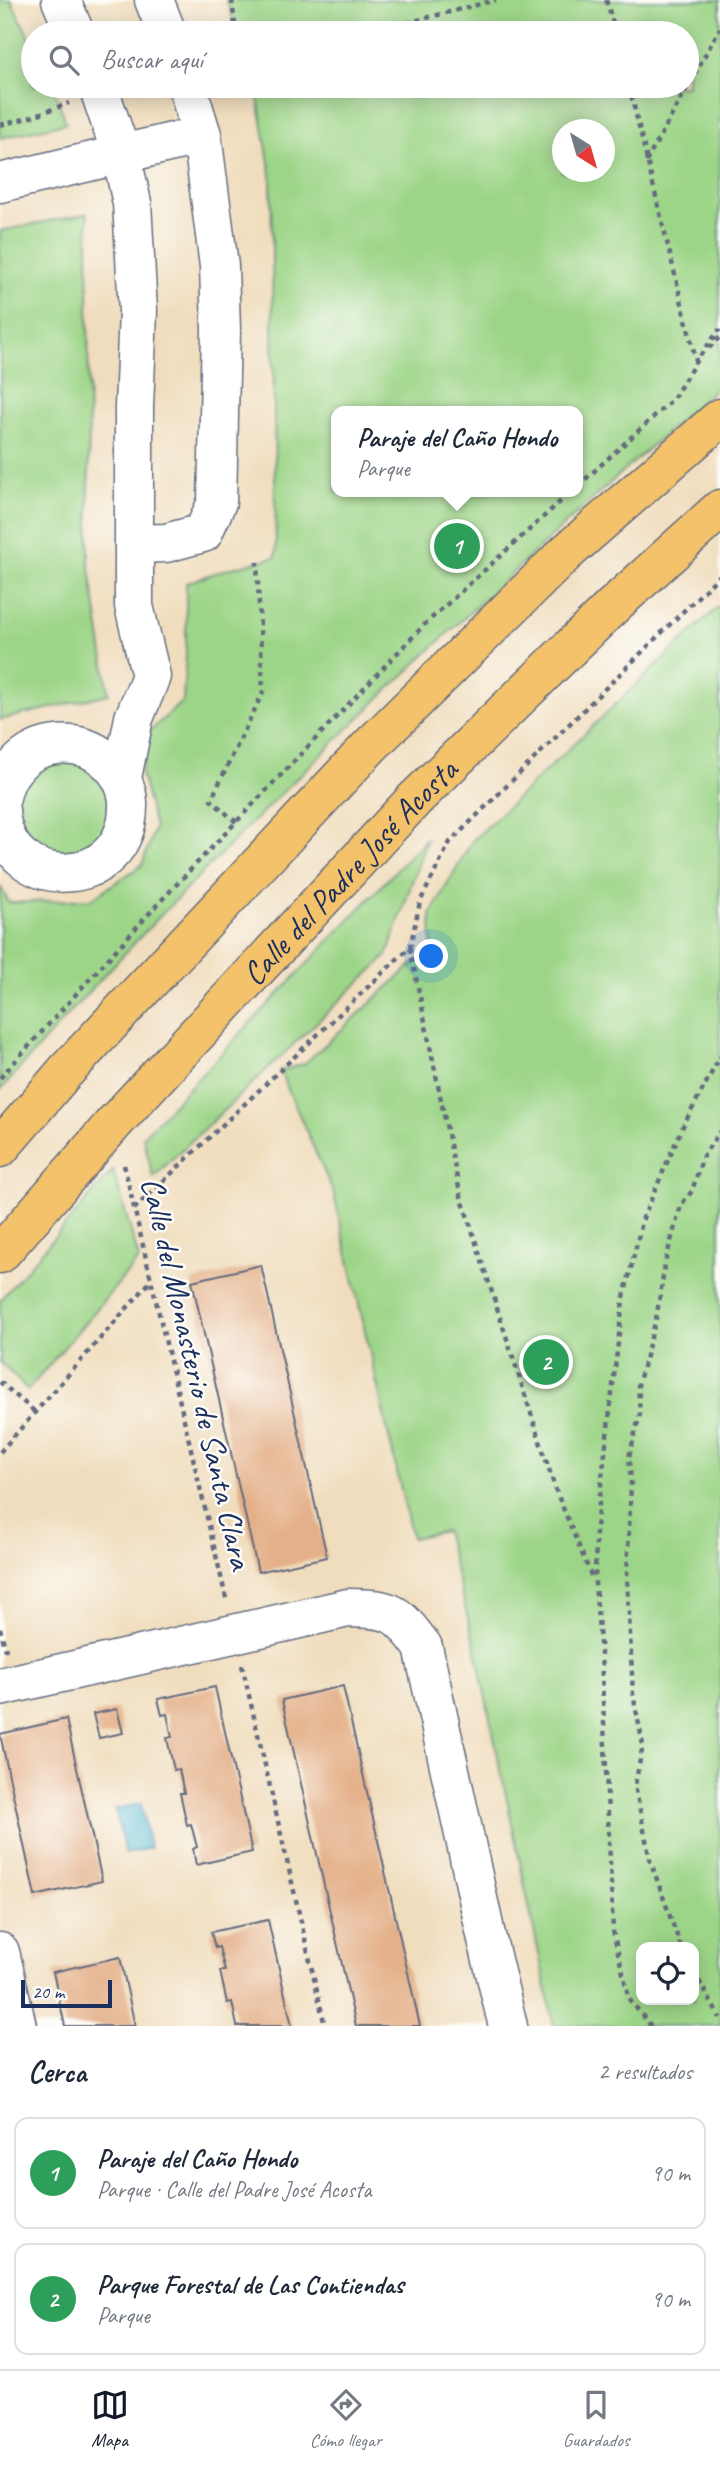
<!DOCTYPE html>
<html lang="es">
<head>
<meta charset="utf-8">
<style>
  :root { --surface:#fff; --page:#f2f2f3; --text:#1f2937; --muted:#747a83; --line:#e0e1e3; --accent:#111827 }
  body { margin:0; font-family:Caveat,sans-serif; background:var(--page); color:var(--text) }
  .controls { position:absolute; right:21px; bottom:21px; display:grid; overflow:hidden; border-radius:14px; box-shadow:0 4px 18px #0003 }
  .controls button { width:63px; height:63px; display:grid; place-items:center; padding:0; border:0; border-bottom:2px solid var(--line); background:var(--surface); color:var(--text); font:35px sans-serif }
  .compass { position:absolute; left:552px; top:119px; width:63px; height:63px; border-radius:50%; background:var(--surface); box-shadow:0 4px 18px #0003; rotate:143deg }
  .scale { position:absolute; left:21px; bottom:18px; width:91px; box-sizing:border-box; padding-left:7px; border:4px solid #1b2f5e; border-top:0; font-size:19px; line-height:24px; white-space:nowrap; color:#1b2f5e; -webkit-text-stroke:5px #fdfcf7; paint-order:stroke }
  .you { position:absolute; left:432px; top:957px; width:24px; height:24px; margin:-18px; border:5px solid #fff; border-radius:50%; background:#1a73e8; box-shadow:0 0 0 10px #1a73e833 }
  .badge { display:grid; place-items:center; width:46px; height:46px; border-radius:50%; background:var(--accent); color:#fff; font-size:23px; font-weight:700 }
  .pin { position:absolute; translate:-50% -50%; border:4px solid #fff; box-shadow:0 2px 7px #0006 }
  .popup { position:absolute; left:331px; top:406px; width:252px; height:91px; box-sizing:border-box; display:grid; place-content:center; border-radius:14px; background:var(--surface); filter:drop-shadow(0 2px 5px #0005); font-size:23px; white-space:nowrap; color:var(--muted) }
  .popup b { font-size:26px; color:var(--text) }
  .popup::after { content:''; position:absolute; left:50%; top:100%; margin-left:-14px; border:14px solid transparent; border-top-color:var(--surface) }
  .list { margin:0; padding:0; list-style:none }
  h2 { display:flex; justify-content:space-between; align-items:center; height:91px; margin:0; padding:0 28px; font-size:30px }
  h2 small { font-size:23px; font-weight:400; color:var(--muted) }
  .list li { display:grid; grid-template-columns:46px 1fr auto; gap:21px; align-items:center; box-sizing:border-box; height:112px; margin:0 14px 14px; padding:0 14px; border:2px solid var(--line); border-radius:14px }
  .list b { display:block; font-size:26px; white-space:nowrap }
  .list p { margin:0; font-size:23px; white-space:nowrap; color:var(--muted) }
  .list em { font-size:23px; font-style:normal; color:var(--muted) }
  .icon { flex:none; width:38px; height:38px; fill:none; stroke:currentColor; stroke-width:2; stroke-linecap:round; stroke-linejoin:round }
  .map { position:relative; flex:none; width:720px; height:2026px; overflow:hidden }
  .search { position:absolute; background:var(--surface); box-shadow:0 4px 18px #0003; left:21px; right:21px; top:21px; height:77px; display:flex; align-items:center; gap:18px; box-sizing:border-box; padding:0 24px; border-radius:38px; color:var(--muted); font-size:26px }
  .sheet { height:343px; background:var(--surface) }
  nav { display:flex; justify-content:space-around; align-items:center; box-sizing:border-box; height:98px; border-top:2px solid var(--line); background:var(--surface); font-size:19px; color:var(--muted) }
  nav a { display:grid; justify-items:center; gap:4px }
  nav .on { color:var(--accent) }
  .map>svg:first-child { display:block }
  .green { fill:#9dd588; stroke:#5c8273; stroke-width:2; fill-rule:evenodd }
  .water { fill:#53b7d1; stroke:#377398; stroke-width:2 }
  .building { fill:#e4b089 }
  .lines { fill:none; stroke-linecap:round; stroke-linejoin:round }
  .minor-casing { stroke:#666c7f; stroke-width:41 }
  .highway-casing { stroke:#666c7f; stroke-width:41 }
  .path { stroke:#666c7f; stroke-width:4.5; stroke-dasharray:5 5; stroke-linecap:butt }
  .minor { stroke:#fff; stroke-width:38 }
  .highway { stroke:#f3c26a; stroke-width:38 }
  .labels { text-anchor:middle; stroke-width:5; stroke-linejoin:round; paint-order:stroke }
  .street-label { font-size:33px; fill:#1b2f5e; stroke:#fdfcf7 }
</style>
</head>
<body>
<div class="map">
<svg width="720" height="2026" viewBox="0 0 720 2026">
  <rect width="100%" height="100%" fill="#fdfcf7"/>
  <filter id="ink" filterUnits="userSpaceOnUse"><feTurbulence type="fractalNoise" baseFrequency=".0143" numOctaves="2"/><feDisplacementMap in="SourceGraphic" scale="14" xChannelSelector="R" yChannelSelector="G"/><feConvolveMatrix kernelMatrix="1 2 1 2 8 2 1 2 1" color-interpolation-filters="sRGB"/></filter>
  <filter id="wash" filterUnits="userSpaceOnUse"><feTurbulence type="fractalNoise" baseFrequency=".00686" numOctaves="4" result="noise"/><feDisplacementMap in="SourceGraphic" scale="28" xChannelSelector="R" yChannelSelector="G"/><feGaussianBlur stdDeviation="1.57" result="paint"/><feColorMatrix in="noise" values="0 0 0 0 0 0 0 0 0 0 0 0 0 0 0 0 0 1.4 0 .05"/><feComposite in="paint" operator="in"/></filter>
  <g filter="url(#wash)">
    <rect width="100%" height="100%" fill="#f0ddbd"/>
    <g class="green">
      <path d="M 0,0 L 11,0 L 33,45 L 33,86 L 53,86 L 66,123 L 0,138 Z"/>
      <path d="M 226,0 L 720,0 L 720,385 C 607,484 497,586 389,689 C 254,818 122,950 0,1091 L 0,886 L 9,903 L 91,899 L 142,865 L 155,827 L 141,774 L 150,731 L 183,701 L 186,654 L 186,583 L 227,569 L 276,557 L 271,174 L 256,86 L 687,86 L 687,33 L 238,33 ZM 562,130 L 604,130 L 604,172 L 562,172 ZM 336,411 L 578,411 L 578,492 L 336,492 Z"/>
      <path d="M 88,213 L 89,562 L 109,694 L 0,720 L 0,231 Z"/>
      <path d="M 720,605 L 720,2026 L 554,2026 L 474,1641 L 445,1531 L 412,1538 L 334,1194 L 280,1071 L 304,1064 L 432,947 L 431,913 L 472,841 ZM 694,1947 L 694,2000 L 641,2000 L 641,1947 Z"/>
      <path d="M 53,760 L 87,764 L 111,789 L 106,839 L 62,861 L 21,839 L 16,791 L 24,777 Z"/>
      <path d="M 427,838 L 387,956 L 153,1177 L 143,1136 Z"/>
      <path d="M 113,1170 L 139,1259 L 28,1390 L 0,1362 L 0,1300 Z"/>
    </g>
    <path class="water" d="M 141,1804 L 150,1848 L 125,1854 L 115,1809 Z"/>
    <g id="blocks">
      <g class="building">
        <path d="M 261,1265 L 327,1557 L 258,1572 L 192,1281 Z"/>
        <path d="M 343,1686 L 420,2026 L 356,2026 L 294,1753 L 282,1700 Z"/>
        <path d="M 215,1687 L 252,1852 L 196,1865 L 193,1849 L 197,1847 L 191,1824 L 187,1825 L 180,1793 L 184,1793 L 179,1769 L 174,1770 L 167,1738 L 172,1737 L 167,1714 L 162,1715 L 158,1699 Z"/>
        <path d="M 117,1709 L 123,1733 L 99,1738 L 93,1714 Z"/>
        <path d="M 66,1719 L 102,1881 L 35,1896 L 0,1734 Z"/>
        <path d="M 268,1920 L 292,2026 L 237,2026 L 232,2002 L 227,2003 L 220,1971 L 225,1971 L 219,1947 L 215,1948 L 211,1932 Z"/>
        <path d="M 120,1957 L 135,2026 L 65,2026 L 53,1972 Z"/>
      </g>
    </g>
  </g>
  <g filter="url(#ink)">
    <use href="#blocks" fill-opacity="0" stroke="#666c7f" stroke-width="2"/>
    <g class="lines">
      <defs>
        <g id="minor">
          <path d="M 61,0 L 75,33"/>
          <path d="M 154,0 L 167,33"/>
          <path d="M 98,86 L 121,153 L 132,203 L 138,311 L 134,407 L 134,606 L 151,676 L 134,718 L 122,778"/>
          <path d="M 0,183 L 202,135"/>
          <path d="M 134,544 L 166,543 L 203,533 L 217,502 L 221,330 L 219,266 L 202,135 L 187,86"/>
          <path d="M 0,801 C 3,788 6,777 15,767 C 36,740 81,737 106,760 C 119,771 129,789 128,807 C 127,892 5,896 0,810"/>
          <path d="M 0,1687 L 348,1608 C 394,1609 396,1611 423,1647 L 486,1935 L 508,2026"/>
          <path d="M 0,1952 L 17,2026"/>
        </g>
        <g id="highway">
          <path d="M 0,1148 L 65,1072 L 371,745 L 566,553 L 720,418"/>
          <path id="s1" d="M 0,1254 L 114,1123 L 414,800 L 615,604 L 720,509"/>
        </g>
      </defs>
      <use href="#minor" class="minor-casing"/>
      <use href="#highway" class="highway-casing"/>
      <g class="path">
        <path d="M 232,0 L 236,33"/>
        <path d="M 606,0 L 616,33"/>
        <path d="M 368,33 L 496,0"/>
        <path d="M 629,86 L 696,361"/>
        <path d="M 0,125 L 28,118 L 69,103"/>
        <path d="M 646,162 L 720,28"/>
        <path d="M 709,348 L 720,337"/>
        <path d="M 578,486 L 673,399 L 696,361 L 720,329"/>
        <path d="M 236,822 L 211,800 L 263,692 L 257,562"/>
        <path d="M 410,948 L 460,1193 L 556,1491 L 593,1580"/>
        <path d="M 0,1078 L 155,907 L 424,625 L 571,492"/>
        <path d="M 124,1165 L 227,1602"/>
        <path d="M 134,1209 L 410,947 L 420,902 L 450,842 L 720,575"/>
        <path d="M 0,1382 L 35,1412"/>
        <path d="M 0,1452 L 150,1282"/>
        <path d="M 0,1628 L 6,1651"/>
        <path d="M 242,1665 L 325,2026"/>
        <path d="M 681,1947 L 650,1860 L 635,1785 L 643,1745 L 633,1694 L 627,1574 L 631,1483 L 629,1457 L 640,1414 L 638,1385 L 656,1319 L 666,1259 L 681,1205 L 692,1191 L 703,1156 L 720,1131"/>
        <path d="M 694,1972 L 720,2018"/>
        <path d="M 651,2026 L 629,1999 L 613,1931 L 601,1654 L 595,1584 L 596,1528 L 623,1301 L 643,1218 L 682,1128 L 720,1057"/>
      </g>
      <use href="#minor" class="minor"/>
      <use href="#highway" class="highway"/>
    </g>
  </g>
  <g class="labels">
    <g class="street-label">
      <text dy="12" stroke="none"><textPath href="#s1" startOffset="518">Calle del Padre José Acosta</textPath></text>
      <text transform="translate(198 1373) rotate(77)" y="12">Calle del Monasterio de Santa Clara</text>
    </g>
  </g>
</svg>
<div class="controls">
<button><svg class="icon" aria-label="locate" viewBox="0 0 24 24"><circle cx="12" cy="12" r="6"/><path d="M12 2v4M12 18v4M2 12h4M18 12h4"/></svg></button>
</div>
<svg class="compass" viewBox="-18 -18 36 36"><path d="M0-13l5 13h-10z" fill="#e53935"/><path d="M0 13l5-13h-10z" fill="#747a83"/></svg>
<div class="scale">20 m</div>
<div class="you"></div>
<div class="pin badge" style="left:457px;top:546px;background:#2e9e5b">1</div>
<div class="popup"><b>Paraje del Caño Hondo</b>Parque</div>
<div class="pin badge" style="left:546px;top:1362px;background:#2e9e5b">2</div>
<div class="search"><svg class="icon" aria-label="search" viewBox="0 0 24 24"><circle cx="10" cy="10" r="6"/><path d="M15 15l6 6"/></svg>Buscar aquí</div>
</div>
<section class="sheet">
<h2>Cerca<small>2 resultados</small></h2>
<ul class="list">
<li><span class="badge" style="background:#2e9e5b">1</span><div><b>Paraje del Caño Hondo</b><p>Parque · Calle del Padre José Acosta</p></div><em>90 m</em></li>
<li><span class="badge" style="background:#2e9e5b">2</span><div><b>Parque Forestal de Las Contiendas</b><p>Parque</p></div><em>90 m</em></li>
</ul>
</section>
<nav>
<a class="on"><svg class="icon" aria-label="map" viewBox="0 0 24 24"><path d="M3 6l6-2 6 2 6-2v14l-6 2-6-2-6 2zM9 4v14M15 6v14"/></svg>Mapa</a>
<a><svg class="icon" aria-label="directions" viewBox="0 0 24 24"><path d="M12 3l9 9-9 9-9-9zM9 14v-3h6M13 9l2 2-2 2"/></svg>Cómo llegar</a>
<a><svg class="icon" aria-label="saved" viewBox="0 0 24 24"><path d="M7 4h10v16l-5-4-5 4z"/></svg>Guardados</a>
</nav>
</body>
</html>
